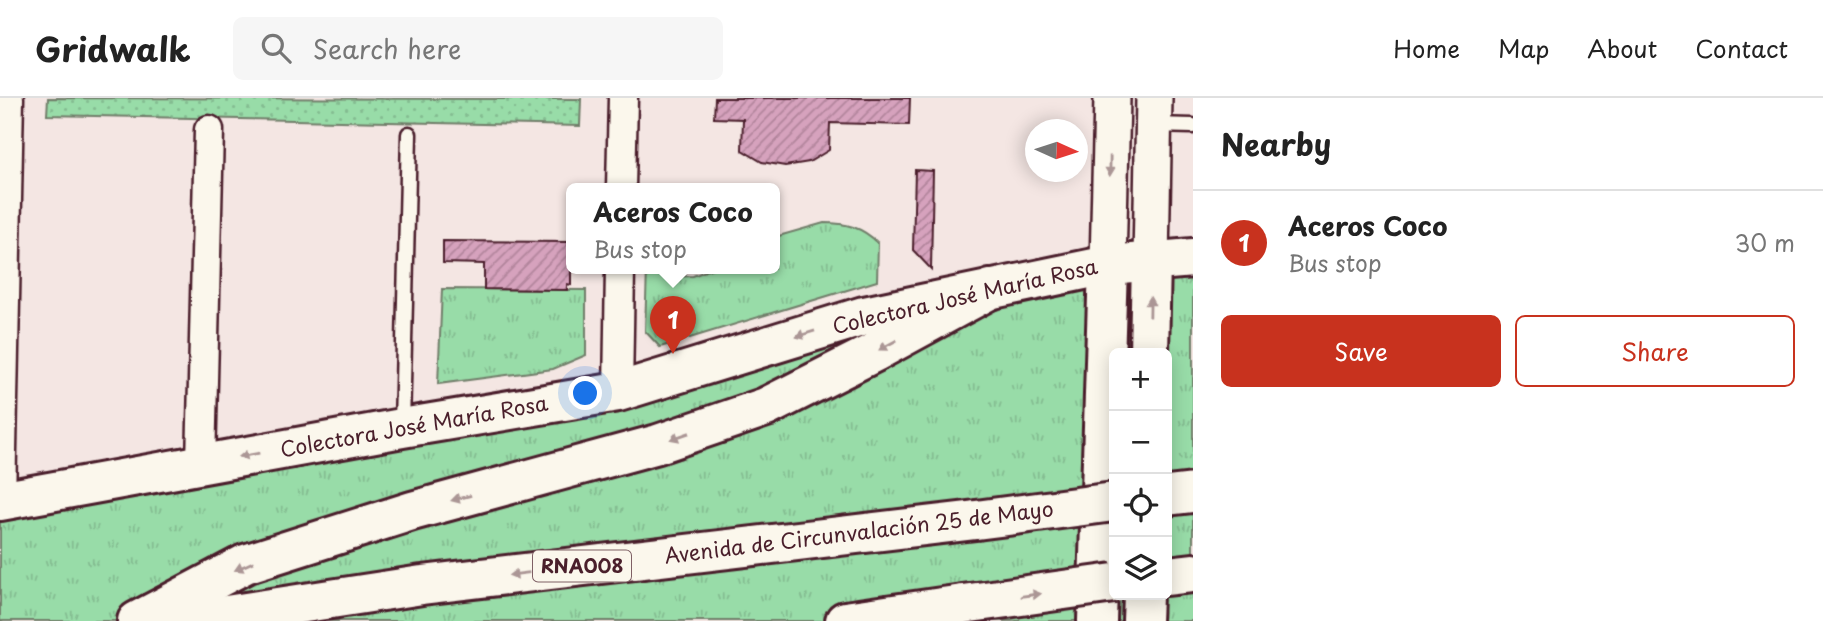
<!DOCTYPE html>
<html lang="en">
<head>
<meta charset="utf-8">
<style>
  :root { --surface:#fff; --page:#f6f6f6; --text:#222; --muted:#767676; --line:#e0e0e0; --accent:#c8321e }
  body { margin:0; font-family:"Playpen Sans",sans-serif; background:var(--page); color:var(--text) }
  .controls { position:absolute; right:21px; bottom:21px; display:grid; overflow:hidden; border-radius:10px; box-shadow:0 4px 18px #0003 }
  .controls button { width:63px; height:63px; display:grid; place-items:center; padding:0; border:0; border-bottom:2px solid var(--line); background:var(--surface); color:var(--text); font:35px sans-serif }
  .compass { position:absolute; left:1025px; top:21px; width:63px; height:63px; border-radius:50%; background:var(--surface); box-shadow:0 4px 18px #0003; rotate:93deg }
  .you { position:absolute; left:586px; top:296px; width:24px; height:24px; margin:-18px; border:5px solid #fff; border-radius:50%; background:#1a73e8; box-shadow:0 0 0 10px #1a73e833 }
  .badge { display:grid; place-items:center; width:46px; height:46px; border-radius:50%; background:var(--accent); color:#fff; font-size:23px; font-weight:700 }
  .pin { position:absolute; translate:-50% -58px; filter:drop-shadow(0 2px 4px #0008) }
  .pin::after { content:''; position:absolute; top:37px; width:24px; height:21px; background:inherit; clip-path:polygon(0 0,100% 0,50% 100%) }
  .popup { position:absolute; left:566px; top:85px; width:214px; height:91px; box-sizing:border-box; display:grid; place-content:center; border-radius:10px; background:var(--surface); filter:drop-shadow(0 2px 5px #0005); font-size:23px; white-space:nowrap; color:var(--muted) }
  .popup b { font-size:26px; color:var(--text) }
  .popup::after { content:''; position:absolute; left:50%; top:100%; margin-left:-14px; border:14px solid transparent; border-top-color:var(--surface) }
  .list { margin:0; padding:0; list-style:none }
  h2 { display:flex; justify-content:space-between; align-items:center; height:91px; margin:0; padding:0 28px; font-size:30px }
  h2 small { font-size:23px; font-weight:400; color:var(--muted) }
  .list li { display:grid; grid-template-columns:46px 1fr auto; gap:21px; align-items:center; box-sizing:border-box; height:105px; padding:0 28px; border-top:2px solid var(--line) }
  .list b { display:block; font-size:26px; white-space:nowrap }
  .list p { margin:0; font-size:23px; white-space:nowrap; color:var(--muted) }
  .list em { font-size:23px; font-style:normal; color:var(--muted) }
  .actions { display:flex; gap:14px; padding:21px 28px }
  .actions a { flex:1; padding:16px 0; border:2px solid var(--accent); border-radius:10px; text-align:center; font-size:24px; color:var(--accent) }
  .actions .main { background:var(--accent); color:#fff }
  .icon { flex:none; width:38px; height:38px; fill:none; stroke:currentColor; stroke-width:2; stroke-linecap:round; stroke-linejoin:round }
  .map { position:relative; flex:none; width:1193px; height:523px; overflow:hidden }
  header { display:flex; align-items:center; gap:42px; box-sizing:border-box; height:98px; padding:0 35px; background:var(--surface); border-bottom:2px solid var(--line) }
  header strong { font-size:33px }
  nav { display:flex; gap:38px; margin-inline-start:auto; font-size:24px }
  .search { width:490px; height:63px; background:var(--page); display:flex; align-items:center; gap:18px; box-sizing:border-box; padding:0 24px; border-radius:10px; color:var(--muted); font-size:26px }
  main { display:flex }
  aside { flex:1; background:var(--surface) }
  .map>svg:first-child { display:block }
  .grass { fill:url(#grass-tufts); stroke:#717e6a; stroke-width:2; fill-rule:evenodd }
  .park { fill:url(#park-dots); stroke:#717e6a; stroke-width:2 }
  .building { fill:url(#building-hatch); stroke:#4a1f2b; stroke-width:2 }
  .lines { fill:none; stroke-linecap:round; stroke-linejoin:round }
  .service-casing { stroke:#4a1f2b; stroke-width:19 }
  .minor-casing { stroke:#4a1f2b; stroke-width:33 }
  .tertiary-casing { stroke:#4a1f2b; stroke-width:40 }
  .secondary-casing { stroke:#4a1f2b; stroke-width:44 }
  .motorway-casing { stroke:#4a1f2b; stroke-width:44 }
  .service { stroke:#fbf7ec; stroke-width:14 }
  .minor { stroke:#fbf7ec; stroke-width:28 }
  .tertiary { stroke:#fbf7ec; stroke-width:35 }
  .secondary { stroke:#fbf7ec; stroke-width:38 }
  .motorway { stroke:#fbf7ec; stroke-width:38 }
  .motorway-bridge-casing { stroke:#4a1f2b; stroke-width:44; stroke-linecap:butt }
  .motorway-bridge { stroke:#fbf7ec; stroke-width:38 }
  .oneway { fill:#ab9695 }
  .labels { text-anchor:middle; stroke-width:5; stroke-linejoin:round; paint-order:stroke }
  .shield { fill:#fbf7ec; stroke:#7f6065; stroke-width:2 }
  .shield-label { font-size:19px; font-weight:bold; fill:#4a1f2b }
  .street-label { font-size:21px; fill:#4a1f2b; stroke:#fbf7ec }
</style>
</head>
<body>
<header>
<strong>Gridwalk</strong>
<div class="search"><svg class="icon" aria-label="search" viewBox="0 0 24 24"><circle cx="10" cy="10" r="6"/><path d="M15 15l6 6"/></svg>Search here</div>
<nav><a>Home</a><a>Map</a><a>About</a><a>Contact</a></nav>
</header>
<main>
<div class="map">
<svg width="1193" height="523" viewBox="0 0 1193 523">
  <defs>
    <pattern id="grass-tufts" width="24" height="20" patternUnits="userSpaceOnUse" patternTransform="scale(1.75)"><rect width="24" height="20" fill="#98dca8"/><path d="M3 7l-1-3M5 7V3M7 7l1-3M15 17l-1-3M17 17v-4M19 17l1-3" fill="none" stroke="#84bc91"/></pattern>
    <pattern id="park-dots" width="8" height="8" patternUnits="userSpaceOnUse" patternTransform="scale(1.75)"><rect width="8" height="8" fill="#98dca8"/><path d="M2 2h.1M6 6h.1" fill="none" stroke="#84bc91" stroke-width="1.8" stroke-linecap="round"/></pattern>
    <pattern id="building-hatch" width="6" height="6" patternUnits="userSpaceOnUse" patternTransform="scale(1.75)"><rect width="6" height="6" fill="#d6a2bd"/><path d="M-1 1l2-2M0 6l6-6M5 7l2-2" fill="none" stroke="#b0839a"/></pattern>
  </defs>
  <rect width="100%" height="100%" fill="#f4e6e3"/>
  <filter id="ink" filterUnits="userSpaceOnUse"><feTurbulence type="fractalNoise" baseFrequency=".0143" numOctaves="2"/><feDisplacementMap in="SourceGraphic" scale="14" xChannelSelector="R" yChannelSelector="G"/><feConvolveMatrix kernelMatrix="1 2 1 2 8 2 1 2 1" color-interpolation-filters="sRGB"/></filter>
  <g filter="url(#ink)">
    <g class="grass">
      <path d="M 824,125 C 846,125 862,129 878,145 L 877,183 L 660,249 L 645,233 L 647,170 L 658,170 L 672,179 L 693,178 L 713,170 L 774,170 L 775,139 Z"/>
      <path d="M 1193,160 L 1193,523 L 0,523 L 0,403 ZM 1114,255 L 1167,255 L 1167,497 L 1114,497 Z"/>
      <path d="M 442,191 L 586,192 L 586,257 L 553,271 L 438,286 Z"/>
    </g>
    <path class="park" d="M 48,0 L 581,1 L 580,28 L 47,17 Z"/>
    <g class="building">
      <path d="M 715,0 L 910,0 L 909,27 L 830,25 L 829,52 L 809,64 L 785,68 L 762,64 L 742,52 L 743,21 L 714,20 Z"/>
      <path d="M 915,72 L 933,73 L 931,171 L 913,152 Z"/>
      <path d="M 443,143 L 571,144 L 571,187 L 567,186 L 567,192 L 484,191 L 484,166 L 443,165 Z"/>
    </g>
    <g class="lines">
      <defs>
        <g id="service">
          <path d="M 1153,27 L 1193,28"/>
          <path d="M 402,328 L 409,36"/>
        </g>
        <g id="minor">
          <path d="M 621,90 L 623,0"/>
          <path d="M 618,294 L 620,170"/>
          <path d="M 201,366 L 209,32"/>
          <path d="M 1,403 L 9,0"/>
        </g>
        <g id="tertiary">
          <path d="M 1151,163 L 1154,0"/>
          <path d="M 1108,167 L 1112,0"/>
        </g>
        <g id="secondary">
          <path d="M 1149,255 L 1151,163"/>
          <path d="M 0,403 L 402,330 L 618,294 L 864,218 L 1108,167 L 1193,160"/>
          <path d="M 1097,523 L 1108,167"/>
          <path d="M 1142,523 L 1143,497"/>
        </g>
        <g id="motorway">
          <path d="M 1167,398 L 1193,395"/>
          <path d="M 1167,478 L 1193,475"/>
          <path d="M 137,523 L 245,466 L 412,413 L 658,346 L 766,309 L 875,254 L 991,191"/>
          <path d="M 188,523 L 422,487 L 976,422"/>
          <path d="M 845,523 L 963,506"/>
        </g>
      </defs>
      <use href="#service" class="service-casing"/>
      <use href="#minor" class="minor-casing"/>
      <use href="#tertiary" class="tertiary-casing"/>
      <use href="#secondary" class="secondary-casing"/>
      <use href="#motorway" class="motorway-casing"/>
      <use href="#service" class="service"/>
      <use href="#minor" class="minor"/>
      <use href="#tertiary" class="tertiary"/>
      <use href="#secondary" class="secondary"/>
      <use href="#motorway" class="motorway"/>
      <defs>
        <g id="motorway-bridge">
          <path d="M 976,422 L 1114,404"/>
          <path d="M 963,506 L 1114,485"/>
        </g>
      </defs>
      <use href="#motorway-bridge" class="motorway-bridge-casing"/>
      <use href="#motorway-bridge" class="motorway-bridge"/>
    </g>
    <defs><path id="oneway-solid" d="M-6-.8H1V-3.2L6.5 0L1 3.2V.8H-6Z" transform="scale(1.75)"/></defs>
    <g class="oneway">
      <use href="#oneway-solid" transform="translate(1110 68) rotate(91)"/>
      <use href="#oneway-solid" transform="translate(1150 209) rotate(-89)"/>
      <use href="#oneway-solid" transform="translate(805 236) rotate(163)"/>
      <use href="#oneway-solid" transform="translate(888 247) rotate(151)"/>
      <use href="#oneway-solid" transform="translate(680 338) rotate(161)"/>
      <use href="#oneway-solid" transform="translate(249 357) rotate(170)"/>
      <use href="#oneway-solid" transform="translate(461 400) rotate(165)"/>
      <use href="#oneway-solid" transform="translate(244 468) rotate(156)"/>
      <use href="#oneway-solid" transform="translate(519 476) rotate(173)"/>
      <use href="#oneway-solid" transform="translate(1031 497) rotate(-8)"/>
    </g>
  </g>
  <g class="labels">
    <rect class="shield" x="533" y="452.5" width="98" height="31" rx="5"/>
    <g class="shield-label">
      <text x="582" y="475">RNA008</text>
    </g>
    <g class="street-label">
      <text transform="translate(965 199) rotate(-13)" y="7">Colectora José María Rosa</text>
      <text transform="translate(414 329) rotate(-10)" y="7">Colectora José María Rosa</text>
      <text transform="translate(859 435) rotate(-7)" y="7">Avenida de Circunvalación 25 de Mayo</text>
    </g>
  </g>
</svg>
<div class="controls">
<button>+</button>
<button>−</button>
<button><svg class="icon" aria-label="locate" viewBox="0 0 24 24"><circle cx="12" cy="12" r="6"/><path d="M12 2v4M12 18v4M2 12h4M18 12h4"/></svg></button>
<button><svg class="icon" aria-label="layers" viewBox="0 0 24 24"><path d="M12 4l9 5-9 5-9-5zM3 14l9 5 9-5"/></svg></button>
</div>
<svg class="compass" viewBox="-18 -18 36 36"><path d="M0-13l5 13h-10z" fill="#e53935"/><path d="M0 13l5-13h-10z" fill="#767676"/></svg>
<div class="you"></div>
<div class="pin badge" style="left:673px;top:256px">1</div>
<div class="popup"><b>Aceros Coco</b>Bus stop</div>
</div>
<aside>
<h2>Nearby<small></small></h2>
<ul class="list">
<li><span class="badge">1</span><div><b>Aceros Coco</b><p>Bus stop</p></div><em>30 m</em></li>
</ul>
<div class="actions"><a class="main">Save</a><a>Share</a></div>
</aside>
</main>
</body>
</html>
